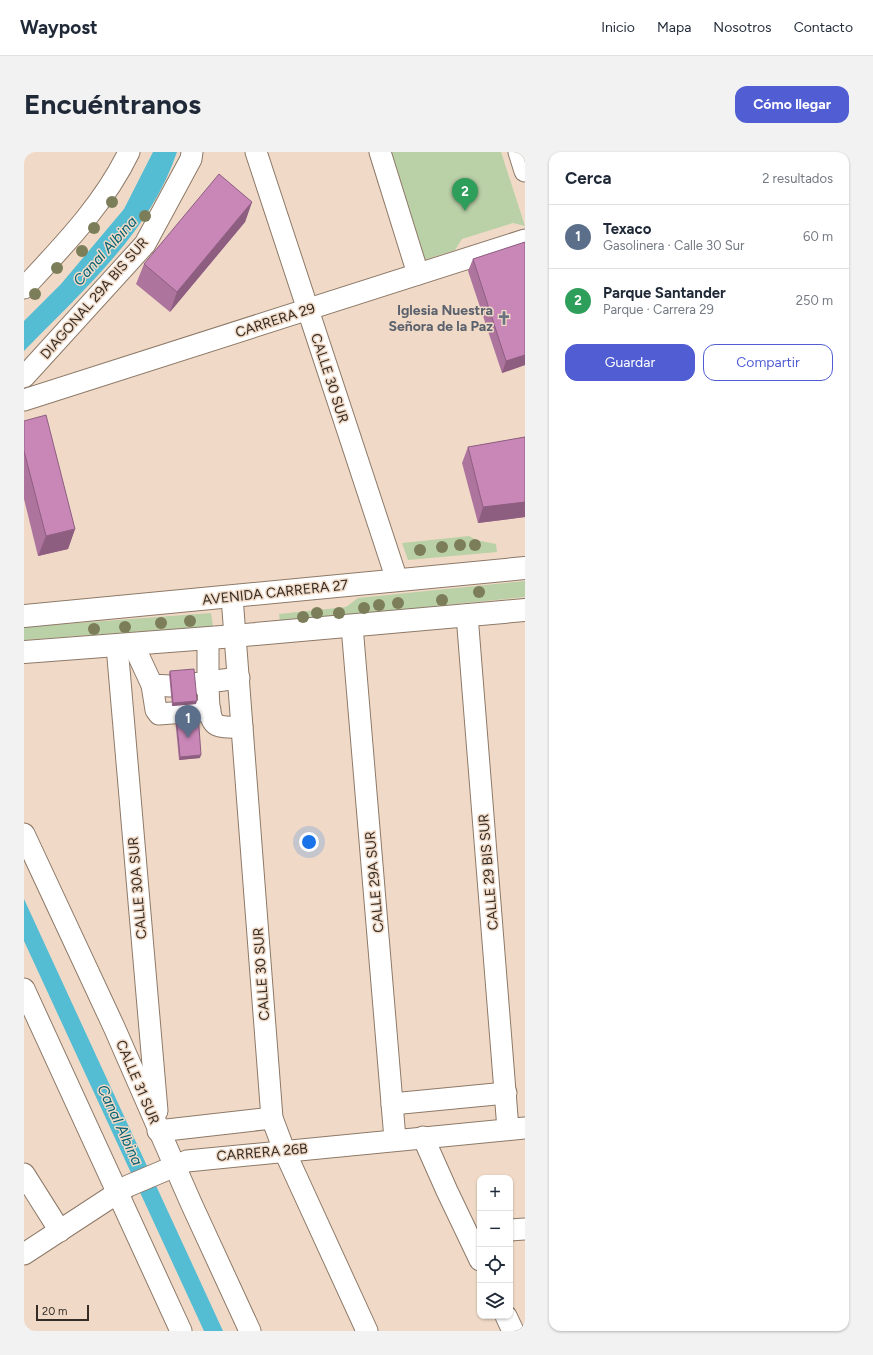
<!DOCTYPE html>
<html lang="es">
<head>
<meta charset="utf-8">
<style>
  :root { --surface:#fff; --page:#f2f2f3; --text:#1f2937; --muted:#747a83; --line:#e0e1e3; --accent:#505dd3 }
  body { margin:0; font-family:Figtree,sans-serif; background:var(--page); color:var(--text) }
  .controls { position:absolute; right:12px; bottom:12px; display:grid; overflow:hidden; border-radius:8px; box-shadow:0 1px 3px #0004 }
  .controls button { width:36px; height:36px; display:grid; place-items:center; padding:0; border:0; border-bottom:1px solid var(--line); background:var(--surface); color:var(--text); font:20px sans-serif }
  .scale { position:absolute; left:12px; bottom:10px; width:53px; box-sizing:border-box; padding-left:4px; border:2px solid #342c25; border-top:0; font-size:11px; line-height:14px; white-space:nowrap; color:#342c25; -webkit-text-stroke:3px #f0dac7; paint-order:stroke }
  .you { position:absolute; left:285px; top:690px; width:14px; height:14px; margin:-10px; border:3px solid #fff; border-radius:50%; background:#1a73e8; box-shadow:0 0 0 6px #1a73e833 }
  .badge { display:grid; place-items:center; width:26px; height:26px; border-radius:50%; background:var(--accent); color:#fff; font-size:13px; font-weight:700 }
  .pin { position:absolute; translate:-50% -33px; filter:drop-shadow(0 1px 2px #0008) }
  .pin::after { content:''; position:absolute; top:21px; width:14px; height:12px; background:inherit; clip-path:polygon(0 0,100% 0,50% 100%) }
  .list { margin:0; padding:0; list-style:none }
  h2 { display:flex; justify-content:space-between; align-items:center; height:52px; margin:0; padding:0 16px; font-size:17px }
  h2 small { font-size:13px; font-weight:400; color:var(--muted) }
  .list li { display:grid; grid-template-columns:26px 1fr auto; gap:12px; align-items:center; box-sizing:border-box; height:64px; padding:0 16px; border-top:1px solid var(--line) }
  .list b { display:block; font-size:15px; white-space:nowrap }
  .list p { margin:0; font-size:13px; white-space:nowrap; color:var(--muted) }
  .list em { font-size:13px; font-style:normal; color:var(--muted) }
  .actions { display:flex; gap:8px; padding:12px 16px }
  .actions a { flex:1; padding:9px 0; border:1px solid var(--accent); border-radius:12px; text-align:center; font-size:14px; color:var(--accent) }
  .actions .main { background:var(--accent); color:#fff }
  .icon { flex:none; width:22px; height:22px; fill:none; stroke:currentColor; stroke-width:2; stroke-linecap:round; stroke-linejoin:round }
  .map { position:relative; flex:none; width:501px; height:1179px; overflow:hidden; border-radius:12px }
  header { display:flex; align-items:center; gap:24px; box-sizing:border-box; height:56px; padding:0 20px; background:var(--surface); border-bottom:1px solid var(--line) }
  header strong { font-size:19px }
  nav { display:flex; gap:22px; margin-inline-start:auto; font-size:14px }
  .intro { display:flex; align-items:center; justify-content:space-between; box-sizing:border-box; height:96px; padding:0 24px }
  h1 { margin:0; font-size:28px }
  .button { padding:10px 18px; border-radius:12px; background:var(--accent); color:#fff; font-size:14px; font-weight:700 }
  main { display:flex; gap:24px; padding:0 24px }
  aside { flex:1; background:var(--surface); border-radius:12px; box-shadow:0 1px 3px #0004 }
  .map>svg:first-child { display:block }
  .green { fill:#bad0a7 }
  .water { fill:#54bcd3 }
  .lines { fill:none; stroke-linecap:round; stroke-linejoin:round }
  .minor-casing { stroke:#8d7968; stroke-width:23 }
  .major-casing { stroke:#8d7968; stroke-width:24 }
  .minor { stroke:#fff; stroke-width:21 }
  .major { stroke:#fff; stroke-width:22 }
  .tree { fill:#7c7e5a }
  .wall { fill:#ad749d }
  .shaded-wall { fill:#8d5e80 }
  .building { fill:#c987b7; stroke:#8d5e80 }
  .labels { text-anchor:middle; stroke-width:3; stroke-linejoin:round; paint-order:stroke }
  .street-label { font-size:14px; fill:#342c25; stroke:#f0dac7 }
  .worship-label { font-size:14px; font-weight:bold; fill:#5b616d; stroke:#f0dac7; text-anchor:end }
  .water-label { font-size:15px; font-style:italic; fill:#076272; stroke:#f0dac7 }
</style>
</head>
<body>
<header>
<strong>Waypost</strong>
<nav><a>Inicio</a><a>Mapa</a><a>Nosotros</a><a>Contacto</a></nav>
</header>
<div class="intro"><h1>Encuéntranos</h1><a class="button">Cómo llegar</a></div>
<main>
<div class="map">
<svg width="501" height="1179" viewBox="0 0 501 1179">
  <rect width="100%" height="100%" fill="#f0dac7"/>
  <g class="green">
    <path d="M 367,0 L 477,0 L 501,74 L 489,71 L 438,87 L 431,98 L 400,108 Z"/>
    <path d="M 445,384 L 452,388 L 472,392 L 473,400 L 384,408 L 378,391 Z"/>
    <path d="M 501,429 L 501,445 L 256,470 L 255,462 L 322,455 L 334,446 Z"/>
    <path d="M 187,461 L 189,474 L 0,488 L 0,475 Z"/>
  </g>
  <g class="water">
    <path d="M 129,0 L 153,0 C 126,81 57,140 0,199 L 0,169 L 37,132 L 100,57 Z"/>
    <path d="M 0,747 L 199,1179 L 180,1179 L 0,789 Z"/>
  </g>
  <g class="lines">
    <defs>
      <g id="minor">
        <path d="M 232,0 L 373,428"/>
        <path d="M 356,0 L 394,122"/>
        <path d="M 495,0 L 501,19"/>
        <path d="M 0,136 C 39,94 80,52 105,0"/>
        <path d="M 0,225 L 121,92 L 167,7 L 168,0"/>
        <path d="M 0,248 L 501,88"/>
        <path d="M 208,445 L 248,966 L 260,998 L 343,1179"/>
        <path d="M 443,463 L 484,977"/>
        <path d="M 328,474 L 371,987"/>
        <path d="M 109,492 L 128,533 L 146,534"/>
        <path d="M 93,494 L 133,959"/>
        <path d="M 215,526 L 184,530 C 185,542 182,572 196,574 C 203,576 211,575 218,575"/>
        <path d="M 170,532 L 184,530 L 184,486"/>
        <path d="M 128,533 L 132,558 L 135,562 L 186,558"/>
        <path d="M 0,682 L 90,875 L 167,1051 L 226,1179"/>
        <path d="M 0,837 L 157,1179"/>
        <path d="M 368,952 L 482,941"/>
        <path d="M 134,979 L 248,966"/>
        <path d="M 399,985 L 423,1039 L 456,1108"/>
        <path d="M 0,1022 L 36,1079"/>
        <path d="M 486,1078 L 501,1077"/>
        <path d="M 0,1102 L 104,1034 L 163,1009 L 501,976"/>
        <path d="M 482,1164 L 489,1179"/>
      </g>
      <g id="major">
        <path d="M 0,464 L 501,416"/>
        <path d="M 0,500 L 198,485 L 501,458"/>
      </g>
    </defs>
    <use href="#minor" class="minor-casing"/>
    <use href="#major" class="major-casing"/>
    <use href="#minor" class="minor"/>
    <use href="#major" class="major"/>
  </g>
  <g class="tree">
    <circle cx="88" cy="50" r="6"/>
    <circle cx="121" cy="64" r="6"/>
    <circle cx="70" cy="76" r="6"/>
    <circle cx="58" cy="99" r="6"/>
    <circle cx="33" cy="116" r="6"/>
    <circle cx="11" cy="142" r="6"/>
    <circle cx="436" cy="393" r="6"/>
    <circle cx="451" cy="393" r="6"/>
    <circle cx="418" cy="395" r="6"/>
    <circle cx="396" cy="398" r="6"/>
    <circle cx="455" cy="440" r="6"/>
    <circle cx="418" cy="448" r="6"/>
    <circle cx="374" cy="451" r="6"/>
    <circle cx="355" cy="453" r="6"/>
    <circle cx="340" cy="456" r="6"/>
    <circle cx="293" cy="461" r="6"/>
    <circle cx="315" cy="461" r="6"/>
    <circle cx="279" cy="465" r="6"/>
    <circle cx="166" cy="469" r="6"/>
    <circle cx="137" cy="471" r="6"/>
    <circle cx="101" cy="475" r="6"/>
    <circle cx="70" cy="477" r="6"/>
  </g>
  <g class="wall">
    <path d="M 228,50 L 221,70 L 146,160 L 112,132 L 120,112 Z"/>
    <path d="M 501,90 L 501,213 L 478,221 L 444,119 L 449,107 Z"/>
    <path d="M 0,269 L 51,377 L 44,397 L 14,404 L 0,347 Z"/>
    <path d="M 501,285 L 501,365 L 454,371 L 438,311 L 444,295 Z"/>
    <path d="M 146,519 L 172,552 L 148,554 L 145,522 Z"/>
    <path d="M 152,563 L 176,606 L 155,608 L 151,566 Z"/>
  </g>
  <g class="shaded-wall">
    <path d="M 228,50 L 221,70 L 146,160 L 153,140 Z"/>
    <path d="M 501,203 L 501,213 L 478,221 L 482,209 Z"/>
    <path d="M 501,350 L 501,365 L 454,371 L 459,355 Z"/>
    <path d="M 51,377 L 44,397 L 14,404 L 22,384 Z"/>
    <path d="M 173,549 L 172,552 L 148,554 L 149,551 Z"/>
    <path d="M 177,603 L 176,606 L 155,608 L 156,605 Z"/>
  </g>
  <g class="building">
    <path d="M 195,22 L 228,50 L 153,140 L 120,112 Z"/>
    <path d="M 501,90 L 501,203 L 482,209 L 449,107 Z"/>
    <path d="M 22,263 L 51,377 L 22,384 L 0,299 L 0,269 Z"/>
    <path d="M 501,285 L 501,350 L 459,355 L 444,295 Z"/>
    <path d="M 170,517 L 173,549 L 149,551 L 146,519 Z"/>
    <path d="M 174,561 L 177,603 L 156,605 L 152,563 Z"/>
  </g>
  <defs>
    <symbol id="church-bare" viewBox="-9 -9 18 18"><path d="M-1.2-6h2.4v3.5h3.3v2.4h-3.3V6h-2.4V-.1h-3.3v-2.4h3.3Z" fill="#6b7280" stroke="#f0dac7" stroke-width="2.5" paint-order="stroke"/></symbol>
  </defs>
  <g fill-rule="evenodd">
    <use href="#church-bare" x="470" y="156" width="20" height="20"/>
  </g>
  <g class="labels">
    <g class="street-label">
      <text transform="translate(70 146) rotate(-49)" y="5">DIAGONAL 29A BIS SUR</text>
      <text transform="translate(251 168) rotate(-18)" y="5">CARRERA 29</text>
      <text transform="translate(306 226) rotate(72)" y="5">CALLE 30 SUR</text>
      <text transform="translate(251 440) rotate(-6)" y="5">AVENIDA CARRERA 27</text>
      <text transform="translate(464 720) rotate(-95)" y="5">CALLE 29 BIS SUR</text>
      <text transform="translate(350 730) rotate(-95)" y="5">CALLE 29A SUR</text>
      <text transform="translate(113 736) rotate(-95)" y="5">CALLE 30A SUR</text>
      <text transform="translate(237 822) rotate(-94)" y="5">CALLE 30 SUR</text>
      <text transform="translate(114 930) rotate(67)" y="5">CALLE 31 SUR</text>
      <text transform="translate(238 1000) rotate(-5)" y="5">CARRERA 26B</text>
    </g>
    <g class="worship-label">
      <text x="469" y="163">Iglesia Nuestra<tspan x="469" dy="16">Señora de la Paz</tspan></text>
    </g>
    <g class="water-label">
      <text transform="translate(81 99) rotate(-48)" y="5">Canal Albina</text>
      <text transform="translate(96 973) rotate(65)" y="5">Canal Albina</text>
    </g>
  </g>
</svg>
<div class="controls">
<button>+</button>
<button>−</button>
<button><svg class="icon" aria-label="locate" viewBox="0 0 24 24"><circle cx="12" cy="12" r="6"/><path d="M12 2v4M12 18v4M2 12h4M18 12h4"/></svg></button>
<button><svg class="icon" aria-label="layers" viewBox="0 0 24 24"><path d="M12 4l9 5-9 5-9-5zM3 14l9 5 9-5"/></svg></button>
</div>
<div class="scale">20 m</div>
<div class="you"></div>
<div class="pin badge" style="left:164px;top:586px;background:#5c6f8a">1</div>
<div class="pin badge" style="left:441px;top:59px;background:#2e9e5b">2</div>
</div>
<aside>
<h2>Cerca<small>2 resultados</small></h2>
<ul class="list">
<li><span class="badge" style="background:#5c6f8a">1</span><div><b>Texaco</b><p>Gasolinera · Calle 30 Sur</p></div><em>60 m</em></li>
<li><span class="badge" style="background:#2e9e5b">2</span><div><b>Parque Santander</b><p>Parque · Carrera 29</p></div><em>250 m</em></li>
</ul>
<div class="actions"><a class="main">Guardar</a><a>Compartir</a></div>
</aside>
</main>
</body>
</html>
